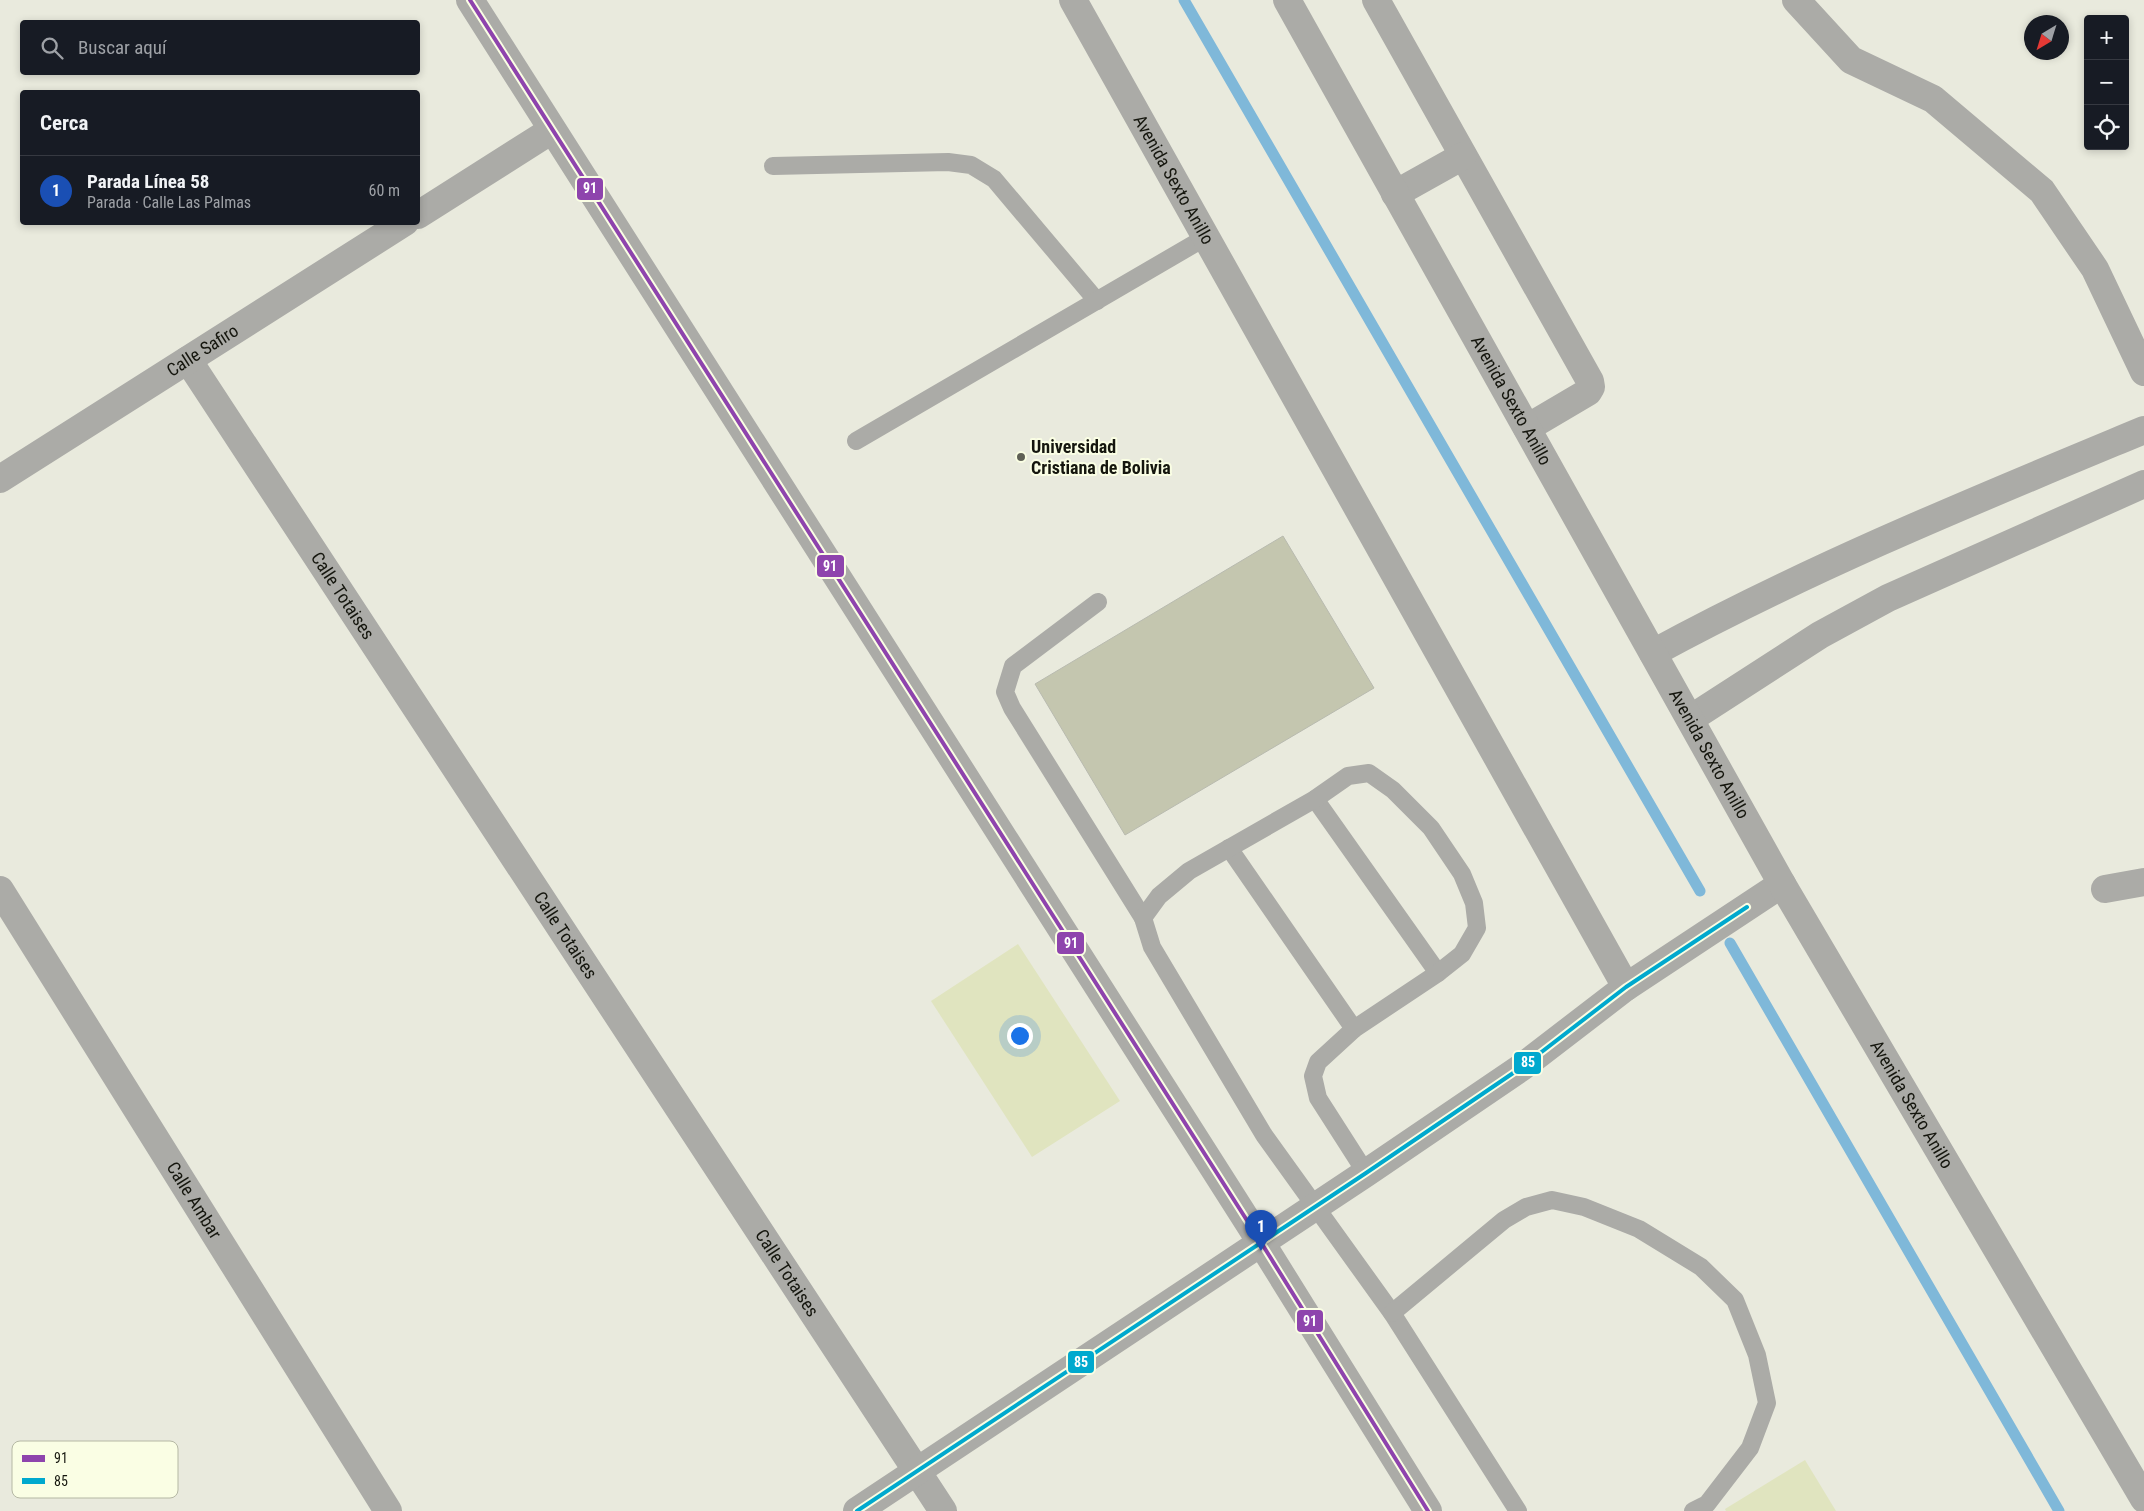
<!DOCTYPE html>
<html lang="es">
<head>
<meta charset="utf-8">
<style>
  :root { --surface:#171b24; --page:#20242c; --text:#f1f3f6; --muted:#9ea1a6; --line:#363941; --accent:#8c9099 }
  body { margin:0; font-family:"Roboto Condensed",sans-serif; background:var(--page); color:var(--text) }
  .controls { position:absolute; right:15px; top:15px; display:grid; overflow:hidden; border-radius:5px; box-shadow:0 2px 8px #0003 }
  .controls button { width:45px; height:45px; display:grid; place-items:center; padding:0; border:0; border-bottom:1px solid var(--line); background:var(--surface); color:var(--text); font:25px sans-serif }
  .compass { position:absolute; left:2024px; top:15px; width:45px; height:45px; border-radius:50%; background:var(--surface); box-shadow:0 2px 8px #0003; rotate:218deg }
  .you { position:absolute; left:1019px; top:1035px; width:18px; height:18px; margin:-12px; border:4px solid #fff; border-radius:50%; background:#1a73e8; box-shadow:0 0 0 8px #1a73e833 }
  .badge { display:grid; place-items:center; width:32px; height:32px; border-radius:50%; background:var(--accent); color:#fff; font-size:16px; font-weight:700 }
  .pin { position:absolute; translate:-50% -41px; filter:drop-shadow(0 1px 2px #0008) }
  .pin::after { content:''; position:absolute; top:26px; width:18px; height:15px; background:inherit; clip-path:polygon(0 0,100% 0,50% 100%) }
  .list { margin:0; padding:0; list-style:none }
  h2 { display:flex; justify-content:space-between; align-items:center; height:65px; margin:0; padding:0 20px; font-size:21px }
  h2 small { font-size:16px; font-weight:400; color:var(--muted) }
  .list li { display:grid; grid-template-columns:32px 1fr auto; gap:15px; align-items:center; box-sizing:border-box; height:70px; padding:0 20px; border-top:1px solid var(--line) }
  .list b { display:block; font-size:19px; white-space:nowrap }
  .list p { margin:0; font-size:16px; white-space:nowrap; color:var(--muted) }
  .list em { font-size:16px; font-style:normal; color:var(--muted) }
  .icon { flex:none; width:28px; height:28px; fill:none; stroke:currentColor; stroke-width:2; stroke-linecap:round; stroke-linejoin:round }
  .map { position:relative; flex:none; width:2144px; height:1511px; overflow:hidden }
  .search { position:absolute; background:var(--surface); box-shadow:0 2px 8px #0003; left:20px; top:20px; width:400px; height:55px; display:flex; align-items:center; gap:12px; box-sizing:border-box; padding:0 18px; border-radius:5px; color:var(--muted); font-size:19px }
  .panel { position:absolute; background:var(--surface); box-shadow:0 2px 8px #0003; left:20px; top:90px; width:400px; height:135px; border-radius:5px }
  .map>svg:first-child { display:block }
  .pitch { fill:#e0e4bf }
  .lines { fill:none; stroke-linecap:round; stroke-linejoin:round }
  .stream { stroke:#7fb8d9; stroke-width:11 }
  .building { fill:#c4c6af; stroke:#b8baaf }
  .service { stroke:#ababa7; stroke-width:18 }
  .minor { stroke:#ababa7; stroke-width:28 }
  .tertiary { stroke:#ababa7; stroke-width:28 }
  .bus-1-casing { stroke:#fafee4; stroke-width:8 }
  .bus-2-casing { stroke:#fafee4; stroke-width:8 }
  .bus-1 { stroke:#8e44ad; stroke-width:4 }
  .bus-2 { stroke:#00a9ce; stroke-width:4 }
  .poi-dot { fill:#5f6056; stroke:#fafee4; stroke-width:2 }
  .labels { text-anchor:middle; stroke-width:4; stroke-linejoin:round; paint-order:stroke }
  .street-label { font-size:18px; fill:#15160e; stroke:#fafee4 }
  .poi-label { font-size:18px; font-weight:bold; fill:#15160e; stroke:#fafee4; text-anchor:start }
  .key { fill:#fafee4; stroke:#b5b8a4; stroke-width:1 }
  .key-label { font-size:14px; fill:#15160e }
  .line-badge { stroke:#fafee4; stroke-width:2 }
  .badge-label { font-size:14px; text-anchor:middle; font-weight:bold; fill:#fff }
</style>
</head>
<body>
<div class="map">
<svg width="2144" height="1511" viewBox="0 0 2144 1511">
  <rect width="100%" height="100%" fill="#e9eadd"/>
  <g class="pitch">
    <path d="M 1018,944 L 1120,1101 L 1032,1157 L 931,1001 Z"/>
    <path d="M 1805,1460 L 1836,1511 L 1726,1511 L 1725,1509 Z"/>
  </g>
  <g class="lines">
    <g class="stream">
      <path d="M 1184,0 L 1700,891"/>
      <path d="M 1730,943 L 2059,1511"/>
    </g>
  </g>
  <path class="building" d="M 1283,536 L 1374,688 L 1125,835 L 1035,684 Z"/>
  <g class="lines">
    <g class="service">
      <path d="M 773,166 L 948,162 L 971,165 L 994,179 L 1097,301"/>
      <path d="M 856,441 L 1206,237"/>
      <path d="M 1098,602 L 1013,666 L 1005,692 L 1012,708 L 1143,918"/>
      <path d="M 1315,799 L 1438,973"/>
      <path d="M 1229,848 L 1354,1029"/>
      <path d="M 1366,1173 L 1318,1098 L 1313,1076 L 1318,1062 L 1354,1029 L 1438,973 L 1462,954 L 1477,928 L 1474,903 L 1462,874 L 1431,828 L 1393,790 L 1369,773 L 1348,776 L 1315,799 L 1189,871 L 1159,896 L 1143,918 L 1152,947 L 1264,1135 L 1392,1313 L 1518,1511"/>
      <path d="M 1392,1313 L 1504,1220 L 1526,1207 L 1552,1200 L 1584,1207 L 1639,1229 L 1701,1267 L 1735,1300 L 1757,1355 L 1767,1403 L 1750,1448 L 1707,1504 L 1693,1511"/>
    </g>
    <g class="minor">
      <path d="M 470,0 L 1262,1244 L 1428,1511"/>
      <path d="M 1376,0 L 1590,381 L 1591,387 L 1588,392 L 1527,428"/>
      <path d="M 1796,0 L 1851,60 L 1933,99 L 2042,191 L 2095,269 L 2144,372"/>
      <path d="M 1395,194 L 1463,156"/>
      <path d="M 418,215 L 552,130"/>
      <path id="s1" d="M 188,360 L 943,1511"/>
      <path id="s2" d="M 0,479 L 405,222"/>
      <path d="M 1653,653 C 1811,567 1978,499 2144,430"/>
      <path d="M 1690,719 L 1820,635 L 1888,598 L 2144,484"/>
      <path d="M 2105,889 L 2144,882"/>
      <path id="s3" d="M 0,890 L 388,1511"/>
      <path d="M 857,1511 L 1366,1173 L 1522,1067 L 1626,987"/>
    </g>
    <g class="tertiary">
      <path id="s4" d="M 1073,0 L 1626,987 L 1782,884"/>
      <path id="s5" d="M 1287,0 L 1782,884 L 2144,1499"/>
    </g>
    <defs>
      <path id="bus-1" d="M 470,0 L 1262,1244 L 1428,1511"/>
      <path id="bus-2" d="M 857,1511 L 1366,1173 L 1522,1067 L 1626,987 L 1747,907"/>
    </defs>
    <use href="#bus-1" class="bus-1-casing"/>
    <use href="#bus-2" class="bus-2-casing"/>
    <use href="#bus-1" class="bus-1"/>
    <use href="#bus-2" class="bus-2"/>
  </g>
  <circle class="poi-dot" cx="1021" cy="457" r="5"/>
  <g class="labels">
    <g class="street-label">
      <text dy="6" stroke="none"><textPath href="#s4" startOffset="206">Avenida Sexto Anillo</textPath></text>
      <text dy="6" stroke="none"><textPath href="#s2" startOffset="240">Calle Safiro</textPath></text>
      <text dy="6" stroke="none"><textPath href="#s5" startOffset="459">Avenida Sexto Anillo</textPath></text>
      <text dy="6" stroke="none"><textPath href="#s1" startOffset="282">Calle Totaises</textPath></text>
      <text dy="6" stroke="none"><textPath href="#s5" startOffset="864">Avenida Sexto Anillo</textPath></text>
      <text dy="6" stroke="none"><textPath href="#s1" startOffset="688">Calle Totaises</textPath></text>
      <text dy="6" stroke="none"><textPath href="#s5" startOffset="1269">Avenida Sexto Anillo</textPath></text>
      <text dy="6" stroke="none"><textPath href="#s3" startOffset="366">Calle Ambar</textPath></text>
      <text dy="6" stroke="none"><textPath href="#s1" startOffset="1092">Calle Totaises</textPath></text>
    </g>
    <g class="poi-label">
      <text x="1031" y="453">Universidad<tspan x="1031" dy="21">Cristiana de Bolivia</tspan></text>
    </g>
  </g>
  <rect x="12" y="1441" width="166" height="57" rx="8" class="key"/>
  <rect x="22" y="1455" width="23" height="7" fill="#8e44ad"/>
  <rect x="22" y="1478" width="23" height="6" fill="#00a9ce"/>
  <g class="key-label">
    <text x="54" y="1463">91</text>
    <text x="54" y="1486">85</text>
  </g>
  <g class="line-badge">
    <rect x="576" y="177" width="28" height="24" rx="5" fill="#8e44ad"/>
    <rect x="816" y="554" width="29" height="24" rx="5" fill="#8e44ad"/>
    <rect x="1056" y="931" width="29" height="24" rx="5" fill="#8e44ad"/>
    <rect x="1513" y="1051" width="29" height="24" rx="5" fill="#00a9ce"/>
    <rect x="1296" y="1309" width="28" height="24" rx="5" fill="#8e44ad"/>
    <rect x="1067" y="1350" width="28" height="24" rx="5" fill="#00a9ce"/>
  </g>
  <g class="badge-label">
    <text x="590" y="193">91</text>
    <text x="830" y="571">91</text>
    <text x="1071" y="948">91</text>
    <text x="1528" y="1067">85</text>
    <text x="1310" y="1326">91</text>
    <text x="1081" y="1367">85</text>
  </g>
</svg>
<div class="controls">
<button>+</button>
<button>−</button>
<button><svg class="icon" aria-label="locate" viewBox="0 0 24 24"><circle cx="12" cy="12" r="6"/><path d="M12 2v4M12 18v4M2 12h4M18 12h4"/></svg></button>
</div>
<svg class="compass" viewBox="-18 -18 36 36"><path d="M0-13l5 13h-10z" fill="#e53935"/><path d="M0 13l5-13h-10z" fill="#9ea1a6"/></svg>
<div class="you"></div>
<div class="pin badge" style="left:1261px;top:1251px;background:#1a4fb4">1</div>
<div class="search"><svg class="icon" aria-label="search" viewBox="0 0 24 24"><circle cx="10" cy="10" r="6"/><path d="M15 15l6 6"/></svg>Buscar aquí</div>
<section class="panel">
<h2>Cerca<small></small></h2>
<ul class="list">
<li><span class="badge" style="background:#1a4fb4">1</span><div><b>Parada Línea 58</b><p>Parada · Calle Las Palmas</p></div><em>60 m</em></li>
</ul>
</section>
</div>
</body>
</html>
